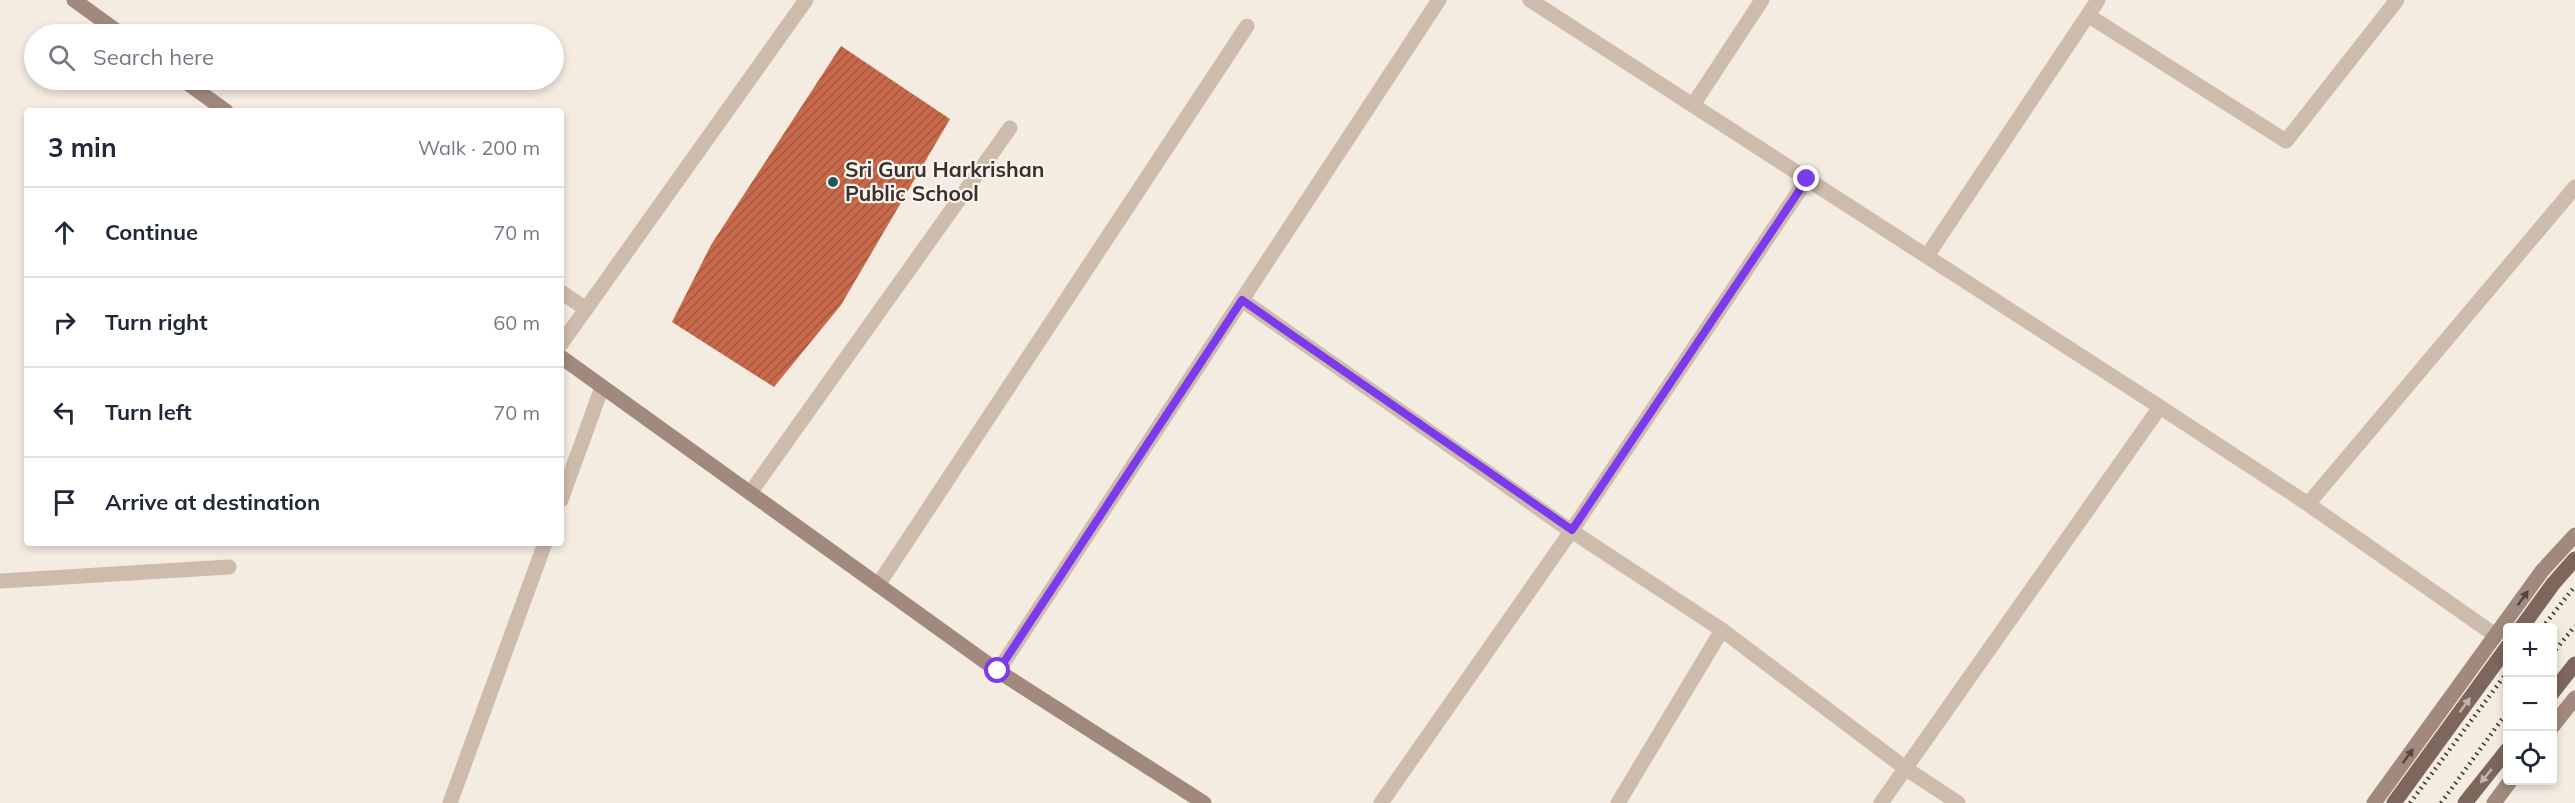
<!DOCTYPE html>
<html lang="en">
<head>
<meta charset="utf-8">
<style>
  :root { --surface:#fff; --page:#f6f6f7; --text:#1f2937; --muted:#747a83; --line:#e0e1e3 }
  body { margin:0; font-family:Mulish,sans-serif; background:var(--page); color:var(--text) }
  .controls { position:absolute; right:18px; bottom:18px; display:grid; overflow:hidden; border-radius:6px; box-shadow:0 3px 9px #0003 }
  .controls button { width:54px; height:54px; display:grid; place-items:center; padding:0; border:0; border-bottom:2px solid var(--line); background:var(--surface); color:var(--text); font:30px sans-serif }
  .stop { position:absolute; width:18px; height:18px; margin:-14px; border:4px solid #7c3aed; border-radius:50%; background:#fff }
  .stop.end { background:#7c3aed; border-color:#fff; box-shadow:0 2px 6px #0008 }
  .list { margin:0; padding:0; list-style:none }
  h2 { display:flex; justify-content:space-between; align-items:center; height:78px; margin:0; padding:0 24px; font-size:26px }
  h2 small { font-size:20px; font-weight:400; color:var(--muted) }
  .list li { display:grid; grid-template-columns:39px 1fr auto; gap:18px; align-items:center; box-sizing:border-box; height:90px; padding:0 24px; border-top:2px solid var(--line) }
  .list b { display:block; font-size:22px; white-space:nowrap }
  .list em { font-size:20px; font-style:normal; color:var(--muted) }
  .icon { flex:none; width:33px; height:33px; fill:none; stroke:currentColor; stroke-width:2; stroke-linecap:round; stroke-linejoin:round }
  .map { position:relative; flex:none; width:2575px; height:803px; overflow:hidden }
  .search { position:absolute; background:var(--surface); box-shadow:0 3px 9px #0003; left:24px; top:24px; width:540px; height:66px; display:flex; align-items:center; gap:15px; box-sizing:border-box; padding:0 21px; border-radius:33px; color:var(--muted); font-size:22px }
  .panel { position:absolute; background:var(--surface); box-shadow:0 3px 9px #0003; left:24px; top:108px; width:540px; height:438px; border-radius:6px }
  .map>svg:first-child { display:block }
  .building { fill:url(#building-hatch) }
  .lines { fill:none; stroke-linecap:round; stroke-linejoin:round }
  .lane { stroke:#cdbbac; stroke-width:15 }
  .street { stroke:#cdbbac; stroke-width:15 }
  .secondary { stroke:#a18a7d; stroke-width:15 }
  .primary { stroke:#7d675c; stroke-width:15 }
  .rail { stroke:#3b302b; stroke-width:4.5; stroke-dasharray:1.5 4.5; stroke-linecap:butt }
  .oneway { fill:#544640 }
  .oneway2 { fill:#c2b5ac }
  .route { stroke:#7c3aed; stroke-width:8 }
  .poi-dot { fill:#1f5a5e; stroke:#fbf5ee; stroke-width:2 }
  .labels { text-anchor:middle; stroke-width:4.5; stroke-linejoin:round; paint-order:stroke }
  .poi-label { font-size:21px; font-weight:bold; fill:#3b302b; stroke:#fbf5ee; text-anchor:start }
</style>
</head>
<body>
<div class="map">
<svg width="2575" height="803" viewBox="0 0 2575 803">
  <defs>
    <pattern id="building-hatch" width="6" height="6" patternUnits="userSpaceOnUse" patternTransform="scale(1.5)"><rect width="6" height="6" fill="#c8694b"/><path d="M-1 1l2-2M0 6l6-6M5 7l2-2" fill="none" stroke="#a4573f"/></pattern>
  </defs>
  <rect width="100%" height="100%" fill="#f4ebe1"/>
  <path class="building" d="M 841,46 L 950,119 L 841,305 L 774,387 L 672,322 L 711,245 Z"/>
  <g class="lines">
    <g class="lane">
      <path d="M 561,292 L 586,309"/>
      <path d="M 561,344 L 806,0"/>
      <path d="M 750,493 L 1010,128"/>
    </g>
    <g class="street">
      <path d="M 1530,0 L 2160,407 L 2308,504 L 2495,635"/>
      <path d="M 2089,16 L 2286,141 L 2397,0"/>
      <path d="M 1693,105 L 1762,0"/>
      <path d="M 1927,256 L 2098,0"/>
      <path d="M 1242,300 L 1561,524 L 1722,630 L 1905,768 L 1958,803"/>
      <path d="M 561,500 L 602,387"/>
      <path d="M 2308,504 L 2575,187"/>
      <path d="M 0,581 L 229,567"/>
      <path d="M 878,585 L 1247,26"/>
      <path d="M 998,671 L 1439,0"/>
      <path d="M 450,803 L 545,543"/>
      <path d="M 1381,803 L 1572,530 L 1807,179"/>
      <path d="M 1618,803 L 1722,630"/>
      <path d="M 1881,803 L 2160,407"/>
    </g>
    <g class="secondary">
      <path d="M 74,0 L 121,34"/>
      <path d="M 183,80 L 226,111"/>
      <path d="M 561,357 L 998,671 L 1204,803"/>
      <path d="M 2552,727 L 2575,698"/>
      <path d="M 2374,803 L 2542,571 L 2575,535"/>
      <path d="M 2494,803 L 2511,780"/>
    </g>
    <g class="primary">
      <path d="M 2521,628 L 2553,584 L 2575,559"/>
      <path d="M 2552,693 L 2575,664"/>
      <path d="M 2394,803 L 2508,646"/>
      <path d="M 2465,803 L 2508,749"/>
    </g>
    <g class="rail">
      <path d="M 2542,628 L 2575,586"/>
      <path d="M 2552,654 L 2575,626"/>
      <path d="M 2410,803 L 2508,671"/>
      <path d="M 2441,803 L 2508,711"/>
    </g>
  </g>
  <defs><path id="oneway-solid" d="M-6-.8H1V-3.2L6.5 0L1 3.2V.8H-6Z" transform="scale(1.5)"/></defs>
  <g class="oneway">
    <use href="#oneway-solid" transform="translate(2523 598) rotate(-54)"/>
    <use href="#oneway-solid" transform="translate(2408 756) rotate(-54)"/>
  </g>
  <g class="oneway2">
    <use href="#oneway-solid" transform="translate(2465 705) rotate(-54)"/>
    <use href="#oneway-solid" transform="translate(2486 776) rotate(129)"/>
  </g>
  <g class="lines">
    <path class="route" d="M 998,671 L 1242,300 L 1572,530 L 1807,179"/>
  </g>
  <circle class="poi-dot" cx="833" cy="182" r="6"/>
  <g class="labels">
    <g class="poi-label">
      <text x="845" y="177">Sri Guru Harkrishan<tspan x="845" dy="24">Public School</tspan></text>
    </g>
  </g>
</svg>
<div class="controls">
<button>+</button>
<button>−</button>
<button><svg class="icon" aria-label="locate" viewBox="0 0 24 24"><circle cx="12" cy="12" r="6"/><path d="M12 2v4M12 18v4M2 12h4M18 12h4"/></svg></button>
</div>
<div class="stop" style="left:998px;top:671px"></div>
<div class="stop end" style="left:1807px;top:179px"></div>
<div class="search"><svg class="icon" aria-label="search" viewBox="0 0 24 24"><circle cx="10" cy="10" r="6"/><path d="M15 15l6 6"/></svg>Search here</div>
<section class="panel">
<h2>3 min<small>Walk · 200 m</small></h2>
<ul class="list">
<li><svg class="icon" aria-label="ahead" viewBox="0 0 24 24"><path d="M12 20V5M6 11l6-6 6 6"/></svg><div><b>Continue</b></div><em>70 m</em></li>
<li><svg class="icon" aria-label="right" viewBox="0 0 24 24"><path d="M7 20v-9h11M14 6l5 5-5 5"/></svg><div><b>Turn right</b></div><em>60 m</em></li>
<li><svg class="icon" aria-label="left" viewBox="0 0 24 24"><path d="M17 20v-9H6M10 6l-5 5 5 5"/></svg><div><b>Turn left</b></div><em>70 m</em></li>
<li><svg class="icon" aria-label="arrive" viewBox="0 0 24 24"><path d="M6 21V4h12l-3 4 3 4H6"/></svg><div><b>Arrive at destination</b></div></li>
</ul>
</section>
</div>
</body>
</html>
